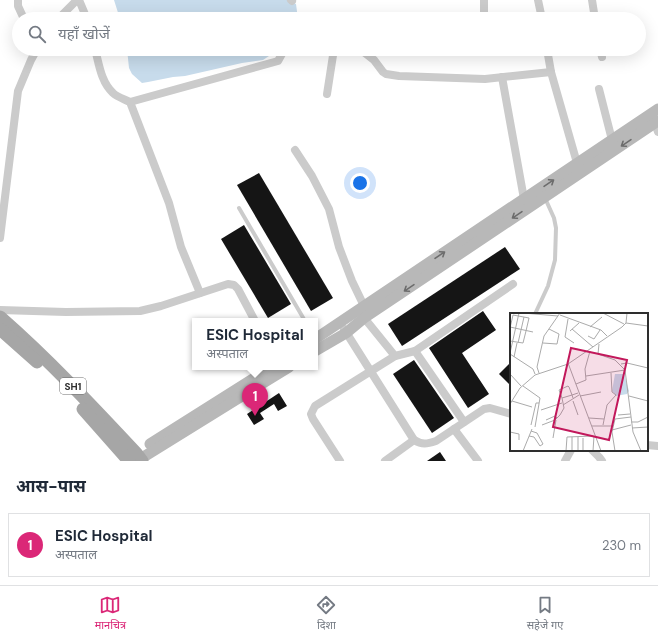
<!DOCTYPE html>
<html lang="hi">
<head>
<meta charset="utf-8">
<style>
  :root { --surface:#fff; --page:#f2f2f3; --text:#1f2937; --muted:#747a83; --line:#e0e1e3; --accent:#db2777 }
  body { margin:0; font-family:"DM Sans","Noto Sans Devanagari",sans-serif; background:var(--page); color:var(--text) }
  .you { position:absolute; left:360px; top:183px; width:14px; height:14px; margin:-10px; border:3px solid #fff; border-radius:50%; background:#1a73e8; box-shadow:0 0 0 6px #1a73e833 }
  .badge { display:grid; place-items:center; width:26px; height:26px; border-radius:50%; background:var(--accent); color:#fff; font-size:13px; font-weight:700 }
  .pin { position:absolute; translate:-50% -33px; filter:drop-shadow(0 1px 2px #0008) }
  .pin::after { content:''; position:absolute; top:21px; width:14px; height:12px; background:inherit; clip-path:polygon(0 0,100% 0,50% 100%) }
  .popup { position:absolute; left:192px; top:318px; width:126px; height:52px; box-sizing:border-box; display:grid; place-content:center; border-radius:0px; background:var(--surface); filter:drop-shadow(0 1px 3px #0005); font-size:13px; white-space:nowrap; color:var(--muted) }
  .popup b { font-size:15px; color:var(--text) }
  .popup::after { content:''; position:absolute; left:50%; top:100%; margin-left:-8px; border:8px solid transparent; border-top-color:var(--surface) }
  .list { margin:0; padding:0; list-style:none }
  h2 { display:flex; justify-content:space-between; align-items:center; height:52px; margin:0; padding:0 16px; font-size:17px }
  h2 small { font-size:13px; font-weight:400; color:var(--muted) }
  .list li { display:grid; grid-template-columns:26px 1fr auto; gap:12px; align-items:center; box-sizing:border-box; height:64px; margin:0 8px 8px; padding:0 8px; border:1px solid var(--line); border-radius:0px }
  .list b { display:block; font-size:15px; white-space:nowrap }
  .list p { margin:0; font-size:13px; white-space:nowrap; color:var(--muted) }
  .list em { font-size:13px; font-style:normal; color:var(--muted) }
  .icon { flex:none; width:22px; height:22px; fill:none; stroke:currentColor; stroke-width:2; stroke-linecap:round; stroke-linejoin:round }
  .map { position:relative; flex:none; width:658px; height:461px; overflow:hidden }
  .search { position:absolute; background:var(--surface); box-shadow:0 4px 16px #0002; left:12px; right:12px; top:12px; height:44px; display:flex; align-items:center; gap:10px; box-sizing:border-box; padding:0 14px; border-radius:22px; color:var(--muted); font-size:15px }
  .sheet { height:124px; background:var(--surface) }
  nav { display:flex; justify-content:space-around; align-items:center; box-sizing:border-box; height:56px; border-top:1px solid var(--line); background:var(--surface); font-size:11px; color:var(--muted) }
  nav a { display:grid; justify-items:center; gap:2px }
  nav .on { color:var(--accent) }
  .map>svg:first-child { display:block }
  .water { fill:#c7dbeb }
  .building { fill:#151515 }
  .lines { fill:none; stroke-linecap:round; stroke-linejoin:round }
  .service { stroke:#cbcbcb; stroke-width:4 }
  .minor { stroke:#cbcbcb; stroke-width:8 }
  .secondary { stroke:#b8b8b8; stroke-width:11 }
  .primary { stroke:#a6a6a6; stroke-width:13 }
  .oneway { stroke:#6c6c6c }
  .labels { text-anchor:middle; stroke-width:4; stroke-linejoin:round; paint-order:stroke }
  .shield { fill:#fff; stroke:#6d6d6d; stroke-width:1 }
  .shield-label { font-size:10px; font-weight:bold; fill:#2e2e2e }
  .inset-road { fill:none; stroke:#ababab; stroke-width:1 }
  .view { fill:#c2185b; fill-opacity:0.15; stroke:#c2185b; stroke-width:2 }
  .inset-edge { fill:none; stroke:#2e2e2e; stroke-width:2 }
</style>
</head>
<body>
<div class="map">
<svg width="658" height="461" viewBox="0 0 658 461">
  <rect width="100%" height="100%" fill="#fff"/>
  <g class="water">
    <path d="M 114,0 L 289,0 L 290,1 L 296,4 L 298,19 L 120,19 Z"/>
    <path d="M 127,49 L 277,49 L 269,56 L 263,60 L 242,63 L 185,76 L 173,77 L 148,82 L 142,83 L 132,74 L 129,68 Z"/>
  </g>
  <g class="building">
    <path d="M 259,173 L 333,298 L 311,311 L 237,185 Z"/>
    <path d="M 244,225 L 291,304 L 268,318 L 221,239 Z"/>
    <path d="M 505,247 L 520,269 L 402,346 L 388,324 Z"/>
    <path d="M 483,311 L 496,330 L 462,353 L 489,394 L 468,408 L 429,348 Z"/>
    <path d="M 414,360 L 454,418 L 432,433 L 393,374 Z"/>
    <path d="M 511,362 L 511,386 L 499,374 Z"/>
    <path d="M 279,393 L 287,406 L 278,411 L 274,404 L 260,413 L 264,419 L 254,425 L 247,414 Z"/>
    <path d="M 440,452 L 446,461 L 427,461 Z"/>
  </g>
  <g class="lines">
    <g class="service">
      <path d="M 239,208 L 305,321"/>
      <path d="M 535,314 L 548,286 L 555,260 L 556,228 L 554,218 L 545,198"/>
    </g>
    <g class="minor">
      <path d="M 18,0 L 18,6 L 24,19"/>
      <path d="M 79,0 L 87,19"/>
      <path d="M 291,0 L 292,1"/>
      <path d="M 484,0 L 484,19"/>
      <path d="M 538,0 L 542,19"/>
      <path d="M 592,0 L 595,19"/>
      <path d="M 58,19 L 77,0"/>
      <path d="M 95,49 C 99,64 101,82 113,93 C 117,97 124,99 130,102 L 169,203 L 181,247 L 200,293"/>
      <path d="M 360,49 L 374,60 L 383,72 L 386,74 L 399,76 L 485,79 L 551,72"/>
      <path d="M 547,49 L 551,72 L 577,163"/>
      <path d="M 600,49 L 602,57"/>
      <path d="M 502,77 L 524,199"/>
      <path d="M 599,89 L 612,140"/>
      <path d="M 327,94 L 334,49"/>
      <path d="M 130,102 L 278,61 L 283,52 L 284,49"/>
      <path d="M 657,129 L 658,132"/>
      <path d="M 295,150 L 312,176 L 329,209 L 339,247 L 352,281 L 364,306"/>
      <path d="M 0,238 L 18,91 L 31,60 L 37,49"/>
      <path d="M 0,310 L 66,312 L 140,311 L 161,306 L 228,284 L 234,285 L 238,289 L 255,321"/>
      <path d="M 361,314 L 395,356 L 415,351 L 464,422"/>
      <path d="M 344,329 L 414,440 L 385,461"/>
      <path d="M 415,351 L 513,284"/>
      <path d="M 454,429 L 478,461"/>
      <path d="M 414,440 C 422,445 427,444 436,441 L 484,409 L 490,408 L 511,414"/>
      <path d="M 647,445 L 658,446"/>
      <path d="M 592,450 L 599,457 L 602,461"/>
      <path d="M 340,461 L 313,419 L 311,414 L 315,406 L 395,356"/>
      <path d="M 565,461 L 571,450"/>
    </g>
    <g class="secondary">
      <path d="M 315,339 L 658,109"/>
      <path d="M 315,351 L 346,333 L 364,318 L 658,121"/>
      <path d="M 150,444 L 272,367"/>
      <path d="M 137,461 L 289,367"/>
    </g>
    <g class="primary">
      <path d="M 0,317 C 48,359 92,406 136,453 L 142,461"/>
      <path d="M 0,329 L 37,362"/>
      <path d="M 83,409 L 129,461"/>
    </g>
  </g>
  <defs><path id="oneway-shaft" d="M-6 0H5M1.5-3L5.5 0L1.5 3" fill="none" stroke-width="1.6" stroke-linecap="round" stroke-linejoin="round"/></defs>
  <g class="oneway">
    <use href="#oneway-shaft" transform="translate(626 143) rotate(146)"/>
    <use href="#oneway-shaft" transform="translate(549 183) rotate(-34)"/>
    <use href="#oneway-shaft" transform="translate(517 215) rotate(146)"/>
    <use href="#oneway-shaft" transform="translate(440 255) rotate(-34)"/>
    <use href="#oneway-shaft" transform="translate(409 288) rotate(146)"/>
  </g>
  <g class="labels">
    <rect class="shield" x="60" y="378" width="26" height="16" rx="3"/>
    <g class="shield-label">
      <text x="73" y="390">SH1</text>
    </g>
  </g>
  <g transform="translate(510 313)">
    <rect width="138" height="138" fill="#fff"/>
    <path d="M 105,61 L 114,61 L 119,78 L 117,81 L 106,83 L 102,78 Z" fill="#c7dbeb"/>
    <path class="inset-road" d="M 13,0 L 48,3M 93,0 L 114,11M 50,2 L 91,17 L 97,23M 58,6 L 55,24 L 64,30M 116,10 L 138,13M 0,14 L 23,19M 80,14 L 92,4M 0,15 L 3,2 L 19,5M 62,16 L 83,34M 16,18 L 19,5M 60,18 L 69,10M 78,23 L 84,26 L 90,17M 0,28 L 13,30 L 16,18M 8,30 L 14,4M 33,30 L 47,31 L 49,21 L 39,16M 89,31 L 88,41 L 105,47 L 115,57 L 123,119 L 131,138M 0,40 L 9,0M 0,41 L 23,56 L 25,61M 4,44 L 7,30M 58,50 L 91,138M 111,51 L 117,50 L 138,55M 29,60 L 27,54 L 34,23 L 50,0M 0,61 L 11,73M 76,63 L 115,57M 66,71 L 76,67 L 75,56 L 80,38M 13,73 L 30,85 L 25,114M 70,83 L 91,79M 119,83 L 138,88M 63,85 L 62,82 L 59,74 L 58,73 L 49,77 L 52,85 L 62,82 L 68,80M 2,88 L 22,94M 63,88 L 68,102M 0,91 L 10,75 L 25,62 L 58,51 L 112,14 L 116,10 L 117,0M 53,92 L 69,82M 31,97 L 52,90M 108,102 L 120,101M 79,105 L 94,106M 36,107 L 45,103 L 47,105M 121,109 L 128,109 L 138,104M 21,112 L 26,90 L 29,90M 32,112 L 45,107 L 50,102 L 54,95 L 52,85M 93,112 L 97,92 L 106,82 L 102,79 L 101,60M 82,113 L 103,113M 122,115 L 138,114M 102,117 L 121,112M 0,119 L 9,121 L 9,127M 19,123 L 24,124 L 30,133 L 33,131 L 27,120 L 21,118M 43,125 L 46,107M 13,138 L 22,116M 56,138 L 57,124 L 83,123M 62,138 L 62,124M 68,138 L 68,124M 73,138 L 73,125M 83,138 L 84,123M 105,138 L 102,119 L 105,106 L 121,104"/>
    <path class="view" d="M 61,35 L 117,47 L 99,127 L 43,114 Z"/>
    <rect width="138" height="138" class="inset-edge"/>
  </g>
</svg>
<div class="you"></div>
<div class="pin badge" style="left:255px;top:416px">1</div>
<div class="popup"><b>ESIC Hospital</b>अस्पताल</div>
<div class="search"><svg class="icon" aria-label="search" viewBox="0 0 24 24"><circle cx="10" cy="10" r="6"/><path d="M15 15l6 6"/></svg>यहाँ खोजें</div>
</div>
<section class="sheet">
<h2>आस-पास<small></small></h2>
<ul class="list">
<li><span class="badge">1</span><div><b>ESIC Hospital</b><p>अस्पताल</p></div><em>230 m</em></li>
</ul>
</section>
<nav>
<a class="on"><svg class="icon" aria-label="map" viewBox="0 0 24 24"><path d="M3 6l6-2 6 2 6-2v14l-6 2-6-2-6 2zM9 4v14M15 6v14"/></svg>मानचित्र</a>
<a><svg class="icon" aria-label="directions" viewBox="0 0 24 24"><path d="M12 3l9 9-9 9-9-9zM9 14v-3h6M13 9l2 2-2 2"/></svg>दिशा</a>
<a><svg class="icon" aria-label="saved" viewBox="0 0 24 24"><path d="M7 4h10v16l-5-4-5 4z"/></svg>सहेजे गए</a>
</nav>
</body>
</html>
